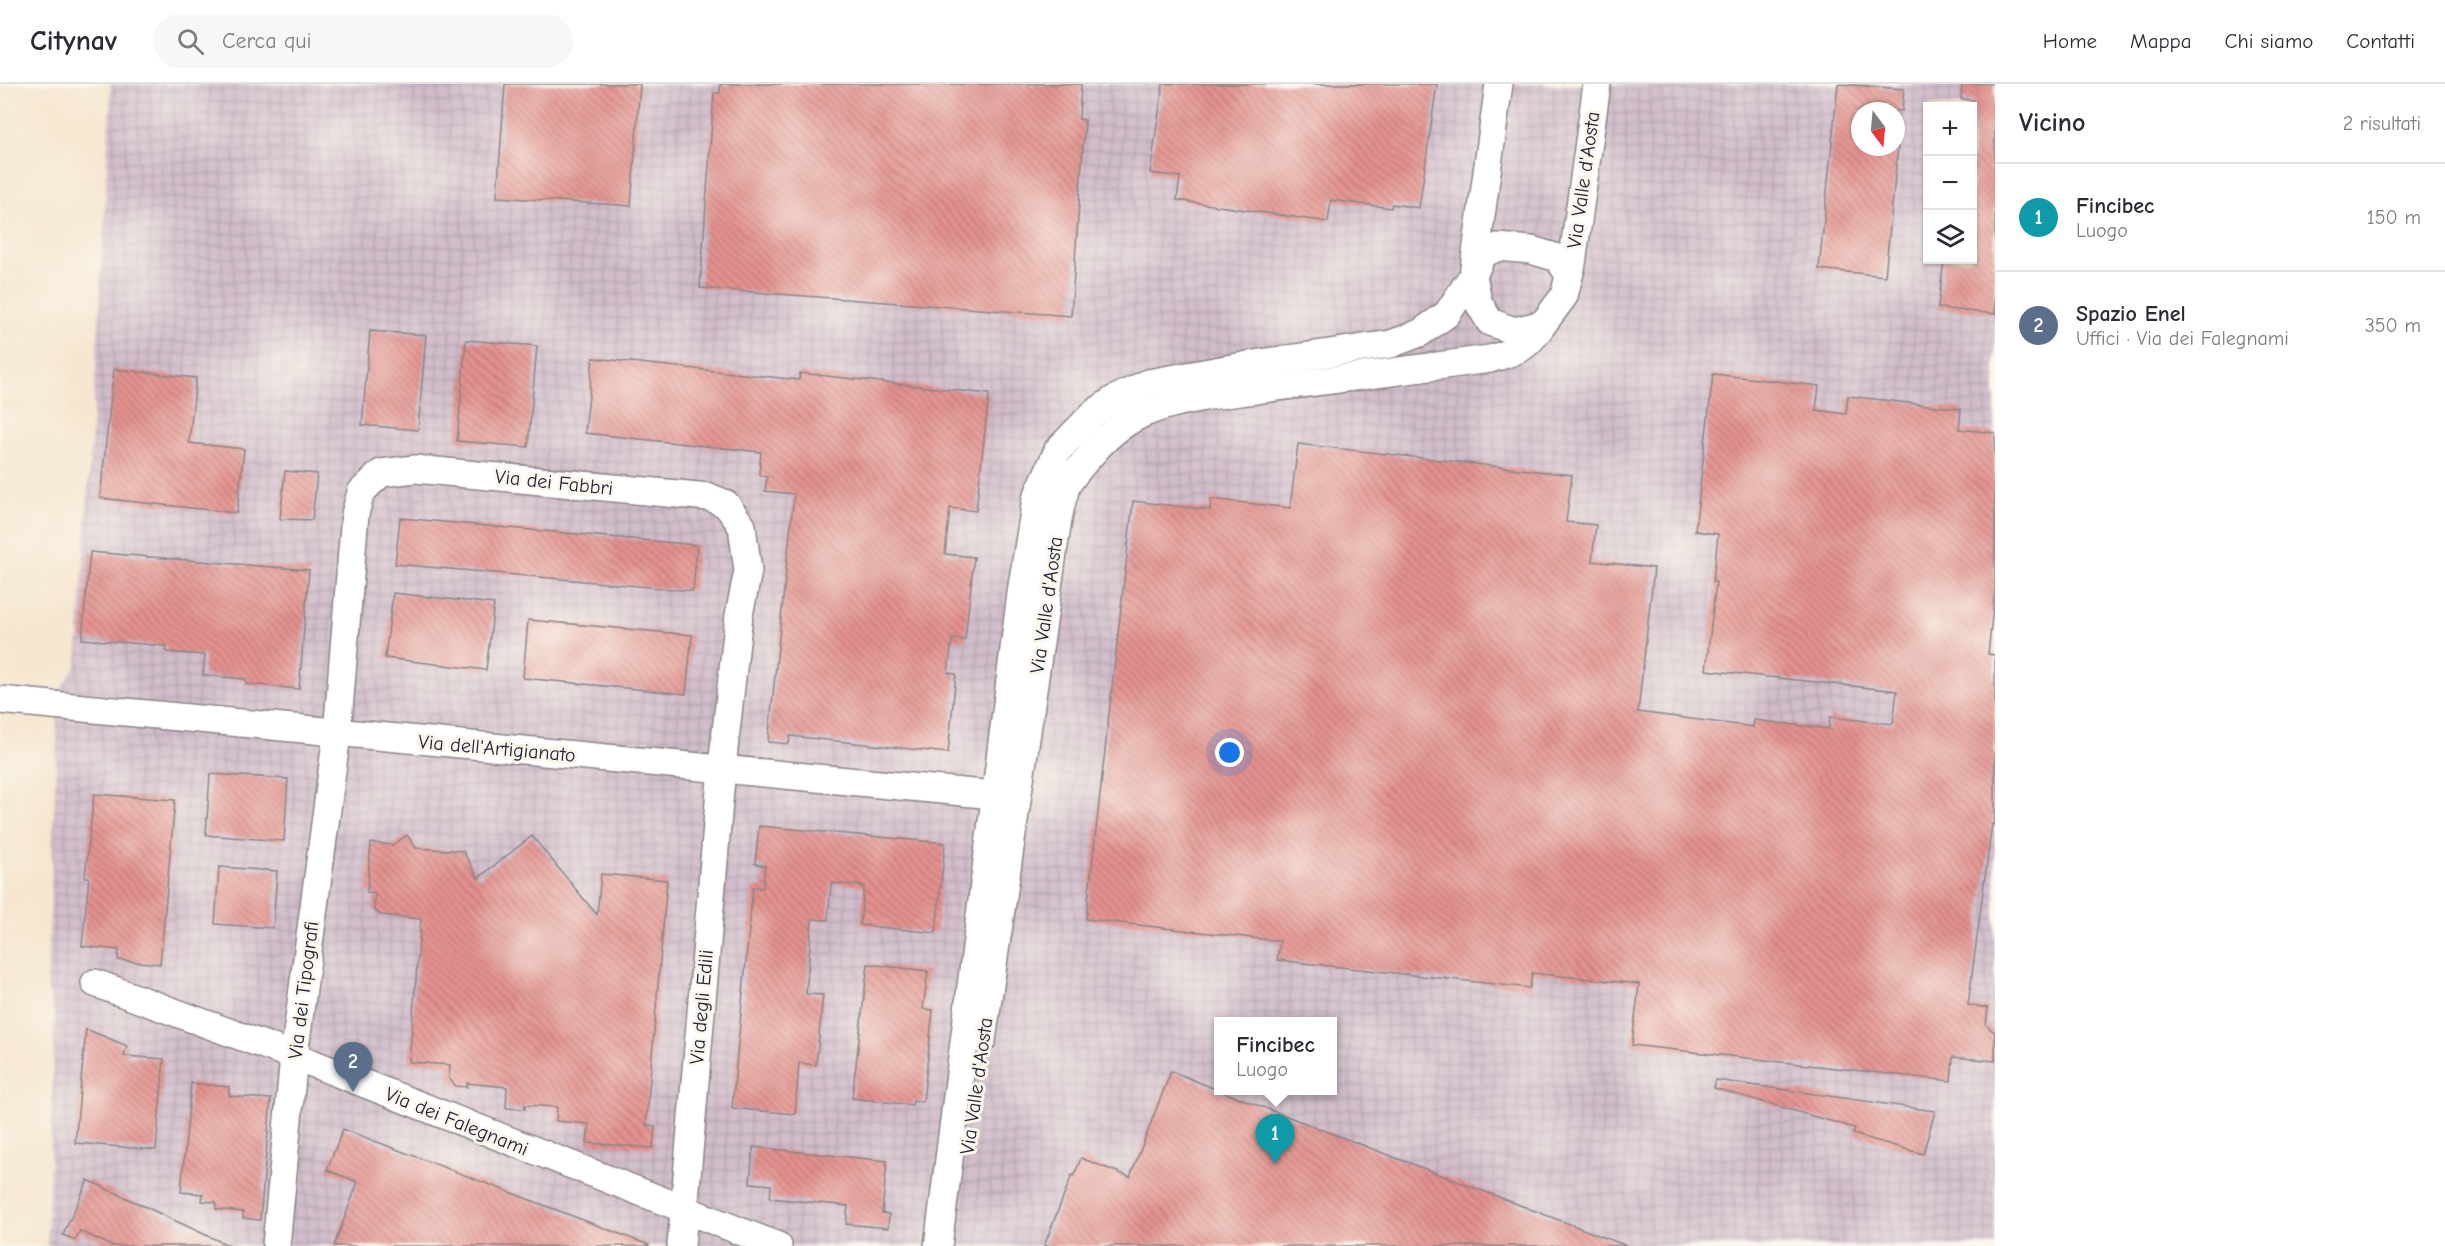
<!DOCTYPE html>
<html lang="it">
<head>
<meta charset="utf-8">
<style>
  :root { --surface:#fff; --page:#f7f7f7; --text:#2b2b33; --muted:#7c7c81; --line:#e1e1e2; --accent:#c8321e }
  body { margin:0; font-family:"Comic Neue",sans-serif; background:var(--page); color:var(--text) }
  .controls { position:absolute; right:18px; top:18px; display:grid; overflow:hidden; border-radius:0px; box-shadow:0 2px 4px #0004 }
  .controls button { width:54px; height:54px; display:grid; place-items:center; padding:0; border:0; border-bottom:2px solid var(--line); background:var(--surface); color:var(--text); font:30px sans-serif }
  .compass { position:absolute; left:1851px; top:18px; width:54px; height:54px; border-radius:50%; background:var(--surface); box-shadow:0 2px 4px #0004; rotate:164deg }
  .you { position:absolute; left:1230px; top:669px; width:21px; height:21px; margin:-15px; border:4px solid #fff; border-radius:50%; background:#1a73e8; box-shadow:0 0 0 9px #1a73e833 }
  .badge { display:grid; place-items:center; width:39px; height:39px; border-radius:50%; background:var(--accent); color:#fff; font-size:20px; font-weight:700 }
  .pin { position:absolute; translate:-50% -50px; filter:drop-shadow(0 2px 3px #0008) }
  .pin::after { content:''; position:absolute; top:32px; width:21px; height:18px; background:inherit; clip-path:polygon(0 0,100% 0,50% 100%) }
  .popup { position:absolute; left:1214px; top:933px; width:123px; height:78px; box-sizing:border-box; display:grid; place-content:center; border-radius:0px; background:var(--surface); filter:drop-shadow(0 2px 4px #0005); font-size:20px; white-space:nowrap; color:var(--muted) }
  .popup b { font-size:22px; color:var(--text) }
  .popup::after { content:''; position:absolute; left:50%; top:100%; margin-left:-12px; border:12px solid transparent; border-top-color:var(--surface) }
  .list { margin:0; padding:0; list-style:none }
  h2 { display:flex; justify-content:space-between; align-items:center; height:78px; margin:0; padding:0 24px; font-size:26px }
  h2 small { font-size:20px; font-weight:400; color:var(--muted) }
  .list li { display:grid; grid-template-columns:39px 1fr auto; gap:18px; align-items:center; box-sizing:border-box; height:108px; padding:0 24px; border-top:2px solid var(--line) }
  .list b { display:block; font-size:22px; white-space:nowrap }
  .list p { margin:0; font-size:20px; white-space:nowrap; color:var(--muted) }
  .list em { font-size:20px; font-style:normal; color:var(--muted) }
  .icon { flex:none; width:33px; height:33px; fill:none; stroke:currentColor; stroke-width:2; stroke-linecap:round; stroke-linejoin:round }
  .map { position:relative; flex:none; width:1995px; height:1162px; overflow:hidden }
  header { display:flex; align-items:center; gap:36px; box-sizing:border-box; height:84px; padding:0 30px; background:var(--surface); border-bottom:2px solid var(--line) }
  header strong { font-size:28px }
  nav { display:flex; gap:33px; margin-inline-start:auto; font-size:21px }
  .search { width:420px; height:54px; background:var(--page); display:flex; align-items:center; gap:15px; box-sizing:border-box; padding:0 21px; border-radius:33px; color:var(--muted); font-size:22px }
  main { display:flex }
  aside { flex:1; background:var(--surface) }
  .map>svg:first-child { display:block }
  .industrial { fill:url(#industrial-grid); fill-rule:evenodd }
  .building { fill:url(#building-back-hatch) }
  .lines { fill:none; stroke-linecap:round; stroke-linejoin:round }
  .minor-casing { stroke:#8c8485; stroke-width:30 }
  .minor { stroke:#fff; stroke-width:27 }
  .labels { text-anchor:middle; stroke-width:6; stroke-linejoin:round; paint-order:stroke }
  .street-label { font-size:20px; fill:#22223b; stroke:#fbf7ec }
</style>
</head>
<body>
<header>
<strong>Citynav</strong>
<div class="search"><svg class="icon" aria-label="search" viewBox="0 0 24 24"><circle cx="10" cy="10" r="6"/><path d="M15 15l6 6"/></svg>Cerca qui</div>
<nav><a>Home</a><a>Mappa</a><a>Chi siamo</a><a>Contatti</a></nav>
</header>
<main>
<div class="map">
<svg width="1995" height="1162" viewBox="0 0 1995 1162">
  <defs>
    <pattern id="industrial-grid" width="8" height="8" patternUnits="userSpaceOnUse" patternTransform="scale(1.5)"><rect width="8" height="8" fill="#d1bdcb"/><path d="M0 4h8M4 0v8" fill="none" stroke="#b3a2af"/></pattern>
    <pattern id="building-back-hatch" width="6" height="6" patternUnits="userSpaceOnUse" patternTransform="scale(1.5)"><rect width="6" height="6" fill="#e4928e"/><path d="M-1 5l2 2M0 0l6 6M5-1l2 2" fill="none" stroke="#b87775"/></pattern>
  </defs>
  <rect width="100%" height="100%" fill="#fbf7ec"/>
  <filter id="ink" filterUnits="userSpaceOnUse"><feTurbulence type="fractalNoise" baseFrequency=".0167" numOctaves="2"/><feDisplacementMap in="SourceGraphic" scale="12" xChannelSelector="R" yChannelSelector="G"/><feConvolveMatrix kernelMatrix="1 2 1 2 8 2 1 2 1" color-interpolation-filters="sRGB"/></filter>
  <filter id="wash" filterUnits="userSpaceOnUse"><feTurbulence type="fractalNoise" baseFrequency=".008" numOctaves="4" result="noise"/><feDisplacementMap in="SourceGraphic" scale="24" xChannelSelector="R" yChannelSelector="G"/><feGaussianBlur stdDeviation="1.35" result="paint"/><feColorMatrix in="noise" values="0 0 0 0 0 0 0 0 0 0 0 0 0 0 0 0 0 1.4 0 .05"/><feComposite in="paint" operator="in"/></filter>
  <g filter="url(#wash)">
    <rect width="100%" height="100%" fill="#f6e6cf"/>
    <path class="industrial" d="M 111,0 L 1995,0 L 1995,1162 L 47,1162 L 55,933 L 47,901 L 57,659 L 56,612 L 77,580 L 101,204 ZM 1928,22 L 1972,22 L 1972,176 L 1928,176 ZM 1860,27 L 1896,27 L 1896,63 L 1860,63 ZM 1218,938 L 1332,938 L 1332,1006 L 1218,1006 Z"/>
    <g id="blocks">
      <g class="building">
        <path d="M 505,0 L 640,0 L 631,122 L 497,113 Z"/>
        <path d="M 720,0 L 1081,0 L 1079,35 L 1085,36 L 1071,232 L 700,204 L 714,9 L 720,9 Z"/>
        <path d="M 1163,0 L 1437,0 L 1419,124 L 1392,120 L 1391,124 L 1331,116 L 1328,138 L 1177,116 L 1180,93 L 1150,89 Z"/>
        <path d="M 1838,0 L 1904,5 L 1902,27 L 1860,27 L 1860,63 L 1898,63 L 1885,192 L 1819,185 Z"/>
        <path d="M 1962,0 L 1995,0 L 1995,230 L 1938,224 L 1944,176 L 1972,176 L 1974,16 L 1961,15 Z"/>
        <path d="M 370,247 L 426,251 L 418,346 L 362,341 Z"/>
        <path d="M 466,256 L 537,262 L 528,363 L 457,357 Z"/>
        <path d="M 593,274 L 799,296 L 800,289 L 989,310 L 976,427 L 950,424 L 945,470 L 974,473 L 965,556 L 952,555 L 948,589 L 956,590 L 948,669 L 790,652 L 789,660 L 768,658 L 794,410 L 765,407 L 767,393 L 759,391 L 761,368 L 585,349 Z"/>
        <path d="M 114,285 L 196,294 L 189,359 L 244,365 L 237,429 L 100,414 Z"/>
        <path d="M 1713,290 L 1819,302 L 1816,326 L 1846,330 L 1848,312 L 1961,325 L 1959,345 L 1995,349 L 1995,505 L 1988,570 L 1995,571 L 1995,741 L 1992,740 L 1968,921 L 1988,924 L 1986,941 L 1995,949 L 1995,977 L 1953,973 L 1951,997 L 1632,961 L 1639,900 L 1532,889 L 1530,904 L 1277,876 L 1280,857 L 1086,835 L 1133,417 L 1210,426 L 1211,415 L 1290,424 L 1298,360 L 1572,391 L 1566,438 L 1596,441 L 1592,477 L 1654,484 L 1638,628 L 1753,643 L 1754,636 L 1829,645 L 1830,633 L 1893,640 L 1897,607 L 1706,586 L 1716,498 L 1713,498 L 1718,450 L 1695,447 Z"/>
        <path d="M 285,387 L 317,390 L 312,436 L 280,435 Z"/>
        <path d="M 400,434 L 697,461 L 693,507 L 395,480 Z"/>
        <path d="M 90,468 L 309,486 L 299,605 L 246,600 L 246,595 L 203,591 L 205,571 L 166,568 L 167,562 L 82,555 Z"/>
        <path d="M 393,509 L 494,520 L 486,586 L 385,574 Z"/>
        <path d="M 528,536 L 692,551 L 686,610 L 523,594 Z"/>
        <path d="M 210,690 L 288,695 L 284,757 L 206,751 Z"/>
        <path d="M 94,710 L 175,716 L 160,880 L 118,876 L 119,866 L 82,862 L 89,793 L 85,793 Z"/>
        <path d="M 759,742 L 945,759 L 936,849 L 860,841 L 864,802 L 831,799 L 828,836 L 812,835 L 806,910 L 823,911 L 816,981 L 799,979 L 795,1030 L 732,1024 L 753,803 L 763,804 L 765,782 L 755,780 Z"/>
        <path d="M 407,751 L 416,764 L 463,767 L 478,794 L 532,752 L 597,831 L 601,790 L 667,796 L 646,1041 L 655,1042 L 653,1064 L 587,1059 L 589,1040 L 556,1037 L 557,1023 L 525,1021 L 525,1025 L 506,1024 L 507,1003 L 467,999 L 467,1003 L 456,1002 L 449,995 L 450,981 L 409,978 L 421,835 L 380,831 L 374,825 L 375,809 L 367,808 L 371,759 L 393,761 Z"/>
        <path d="M 219,783 L 277,787 L 273,844 L 215,840 Z"/>
        <path d="M 868,880 L 928,887 L 923,925 L 933,926 L 923,1018 L 913,1017 L 912,1021 L 852,1014 Z"/>
        <path d="M 86,945 L 127,962 L 124,972 L 164,975 L 156,1066 L 75,1059 Z"/>
        <path d="M 1171,987 L 1218,1006 L 1627,1162 L 1044,1162 L 1072,1091 L 1074,1092 L 1081,1074 L 1130,1093 Z"/>
        <path d="M 1716,996 L 1935,1027 L 1923,1070 L 1853,1050 L 1855,1044 L 1714,1004 Z"/>
        <path d="M 191,999 L 229,1003 L 229,1012 L 271,1015 L 260,1136 L 243,1134 L 243,1128 L 216,1125 L 216,1118 L 202,1117 L 203,1110 L 181,1108 Z"/>
        <path d="M 343,1045 L 649,1161 L 648,1162 L 334,1162 L 358,1098 L 327,1086 Z"/>
        <path d="M 753,1063 L 887,1077 L 882,1129 L 889,1130 L 888,1144 L 846,1140 L 848,1122 L 770,1114 L 771,1101 L 750,1099 Z"/>
        <path d="M 88,1096 L 193,1145 L 230,1162 L 112,1162 L 80,1147 L 75,1156 L 63,1151 Z"/>
      </g>
    </g>
  </g>
  <g filter="url(#ink)">
    <use href="#blocks" fill-opacity="0" stroke="#8c8485" stroke-width="1.5"/>
    <g class="lines">
      <defs>
        <g id="minor">
          <path d="M 1569,191 L 1558,174 L 1531,166 L 1498,163 L 1483,170 L 1473,191 L 1478,218 L 1490,238 L 1514,247 L 1543,240 L 1564,212 L 1572,180 L 1597,0"/>
          <path d="M 0,616 L 994,711"/>
          <path d="M 95,899 L 294,972 L 778,1162"/>
          <path d="M 982,956 L 1058,435 C 1060,425 1063,413 1066,403 C 1071,393 1081,382 1089,373 C 1125,329 1156,322 1210,312 L 1490,275 C 1518,267 1527,265 1543,240"/>
          <path d="M 276,1162 L 294,972 L 337,650 L 355,430 L 361,408 L 381,389 L 415,385 L 709,413 L 726,420 L 742,442 L 748,487 L 739,531 L 722,683 L 681,1162"/>
          <path d="M 938,1162 L 1022,502 L 1036,415 L 1058,366 L 1093,330 L 1113,316 L 1148,299 L 1260,279 L 1391,260 L 1420,249 L 1447,230 L 1473,191 L 1499,0"/>
        </g>
      </defs>
      <use href="#minor" class="minor-casing"/>
      <use href="#minor" class="minor"/>
    </g>
  </g>
  <g class="labels">
    <g class="street-label">
      <text transform="translate(1583 96) rotate(-82)" y="7">Via Valle d'Aosta</text>
      <text transform="translate(554 398) rotate(6)" y="7">Via dei Fabbri</text>
      <text transform="translate(1046 521) rotate(-82)" y="7">Via Valle d'Aosta</text>
      <text transform="translate(497 664) rotate(5)" y="7">Via dell'Artigianato</text>
      <text transform="translate(303 906) rotate(-83)" y="7">Via dei Tipografi</text>
      <text transform="translate(701 923) rotate(-85)" y="7">Via degli Edili</text>
      <text transform="translate(976 1002) rotate(-82)" y="7">Via Valle d'Aosta</text>
      <text transform="translate(457 1037) rotate(22)" y="7">Via dei Falegnami</text>
    </g>
  </g>
</svg>
<div class="controls">
<button>+</button>
<button>−</button>
<button><svg class="icon" aria-label="layers" viewBox="0 0 24 24"><path d="M12 4l9 5-9 5-9-5zM3 14l9 5 9-5"/></svg></button>
</div>
<svg class="compass" viewBox="-18 -18 36 36"><path d="M0-13l5 13h-10z" fill="#e53935"/><path d="M0 13l5-13h-10z" fill="#7c7c81"/></svg>
<div class="you"></div>
<div class="pin badge" style="left:1275px;top:1080px;background:#0f9aa8">1</div>
<div class="popup"><b>Fincibec</b>Luogo</div>
<div class="pin badge" style="left:353px;top:1008px;background:#5c6f8a">2</div>
</div>
<aside>
<h2>Vicino<small>2 risultati</small></h2>
<ul class="list">
<li><span class="badge" style="background:#0f9aa8">1</span><div><b>Fincibec</b><p>Luogo</p></div><em>150 m</em></li>
<li><span class="badge" style="background:#5c6f8a">2</span><div><b>Spazio Enel</b><p>Uffici · Via dei Falegnami</p></div><em>350 m</em></li>
</ul>
</aside>
</main>
</body>
</html>
